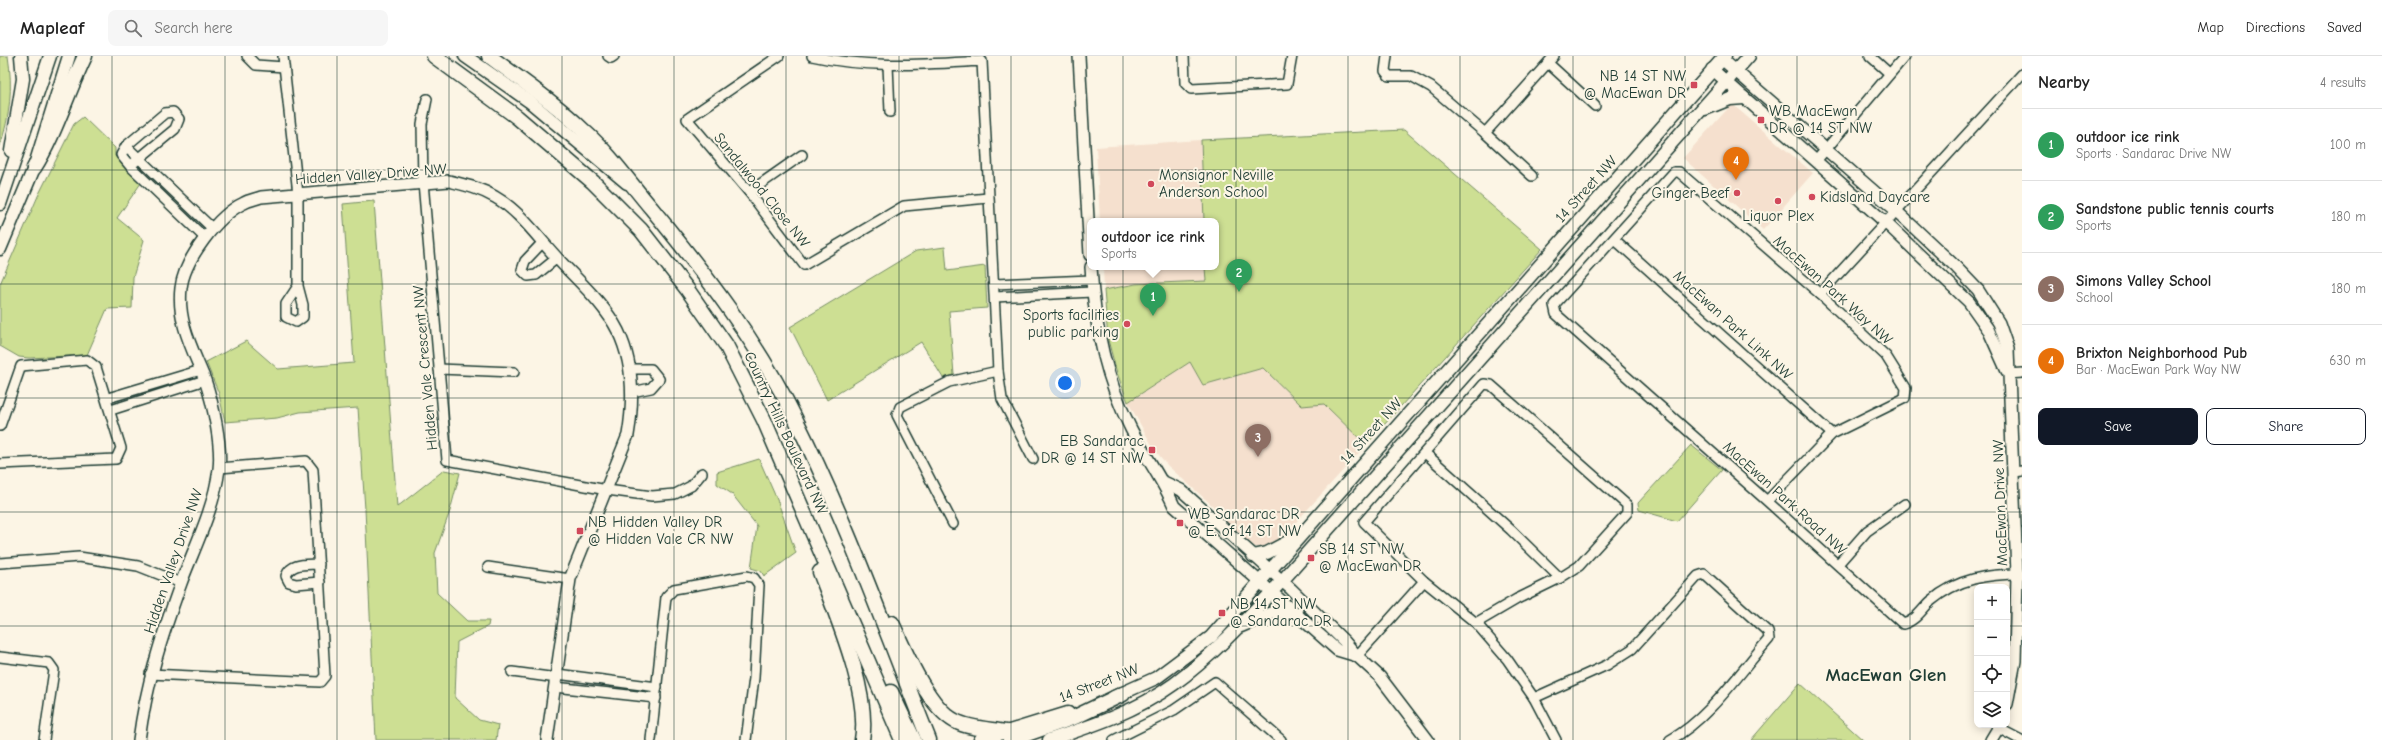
<!DOCTYPE html>
<html lang="en">
<head>
<meta charset="utf-8">
<style>
  :root { --surface:#fff; --page:#f6f6f6; --text:#222; --muted:#767676; --line:#e0e0e0; --accent:#111827 }
  body { margin:0; font-family:"Comic Neue",sans-serif; background:var(--page); color:var(--text) }
  .controls { position:absolute; right:12px; bottom:12px; display:grid; overflow:hidden; border-radius:8px; box-shadow:0 2px 10px #0003 }
  .controls button { width:36px; height:36px; display:grid; place-items:center; padding:0; border:0; border-bottom:1px solid var(--line); background:var(--surface); color:var(--text); font:20px sans-serif }
  .you { position:absolute; left:1065px; top:327px; width:14px; height:14px; margin:-10px; border:3px solid #fff; border-radius:50%; background:#1a73e8; box-shadow:0 0 0 6px #1a73e833 }
  .badge { display:grid; place-items:center; width:26px; height:26px; border-radius:50%; background:var(--accent); color:#fff; font-size:13px; font-weight:700 }
  .pin { position:absolute; translate:-50% -33px; filter:drop-shadow(0 1px 2px #0008) }
  .pin::after { content:''; position:absolute; top:21px; width:14px; height:12px; background:inherit; clip-path:polygon(0 0,100% 0,50% 100%) }
  .popup { position:absolute; left:1087px; top:162px; width:132px; height:52px; box-sizing:border-box; display:grid; place-content:center; border-radius:8px; background:var(--surface); filter:drop-shadow(0 1px 3px #0005); font-size:13px; white-space:nowrap; color:var(--muted) }
  .popup b { font-size:15px; color:var(--text) }
  .popup::after { content:''; position:absolute; left:50%; top:100%; margin-left:-8px; border:8px solid transparent; border-top-color:var(--surface) }
  .list { margin:0; padding:0; list-style:none }
  h2 { display:flex; justify-content:space-between; align-items:center; height:52px; margin:0; padding:0 16px; font-size:17px }
  h2 small { font-size:13px; font-weight:400; color:var(--muted) }
  .list li { display:grid; grid-template-columns:26px 1fr auto; gap:12px; align-items:center; box-sizing:border-box; height:72px; padding:0 16px; border-top:1px solid var(--line) }
  .list b { display:block; font-size:15px; white-space:nowrap }
  .list p { margin:0; font-size:13px; white-space:nowrap; color:var(--muted) }
  .list em { font-size:13px; font-style:normal; color:var(--muted) }
  .actions { display:flex; gap:8px; padding:12px 16px }
  .actions a { flex:1; padding:9px 0; border:1px solid var(--accent); border-radius:8px; text-align:center; font-size:14px; color:var(--accent) }
  .actions .main { background:var(--accent); color:#fff }
  .icon { flex:none; width:22px; height:22px; fill:none; stroke:currentColor; stroke-width:2; stroke-linecap:round; stroke-linejoin:round }
  .map { position:relative; flex:none; width:2022px; height:684px; overflow:hidden }
  header { display:flex; align-items:center; gap:24px; box-sizing:border-box; height:56px; padding:0 20px; background:var(--surface); border-bottom:1px solid var(--line) }
  header strong { font-size:19px }
  nav { display:flex; gap:22px; margin-inline-start:auto; font-size:14px }
  .search { width:280px; height:36px; background:var(--page); display:flex; align-items:center; gap:10px; box-sizing:border-box; padding:0 14px; border-radius:8px; color:var(--muted); font-size:15px }
  main { display:flex }
  aside { flex:1; background:var(--surface) }
  .map>svg:first-child { display:block }
  .built { fill:#f5e0ce }
  .green { fill:#cddf93; stroke:#768e64 }
  .lines { fill:none; stroke-linecap:round; stroke-linejoin:round }
  .minor-casing { stroke:#1f3d34; stroke-width:12 }
  .tertiary-casing { stroke:#1f3d34; stroke-width:14 }
  .secondary-casing { stroke:#1f3d34; stroke-width:15 }
  .primary-casing { stroke:#1f3d34; stroke-width:17 }
  .minor { stroke:#fcf5e5; stroke-width:9 }
  .tertiary { stroke:#fcf5e5; stroke-width:11 }
  .secondary { stroke:#fcf5e5; stroke-width:12 }
  .primary { stroke:#fcf5e5; stroke-width:14 }
  .grid { fill:none; stroke:#1f3d34; stroke-width:1; stroke-opacity:0.55 }
  .poi-dot { fill:#d1495b; stroke:#fcf5e5; stroke-width:1.5 }
  .labels { text-anchor:middle; stroke-width:4; stroke-linejoin:round; paint-order:stroke }
  .poi-label { font-size:15px; fill:#1f3d34; stroke:#fcf5e5; text-anchor:start }
  .street-label { font-size:15px; fill:#1f3d34; stroke:#fcf5e5 }
  .district-label { font-size:19px; font-weight:bold; fill:#1f3d34; stroke:#fcf5e5 }
</style>
</head>
<body>
<header>
<strong>Mapleaf</strong>
<div class="search"><svg class="icon" aria-label="search" viewBox="0 0 24 24"><circle cx="10" cy="10" r="6"/><path d="M15 15l6 6"/></svg>Search here</div>
<nav><a>Map</a><a>Directions</a><a>Saved</a></nav>
</header>
<main>
<div class="map">
<svg width="2022" height="684" viewBox="0 0 2022 684">
  <rect width="100%" height="100%" fill="#fcf5e5"/>
  <filter id="ink" filterUnits="userSpaceOnUse"><feTurbulence type="fractalNoise" baseFrequency=".025" numOctaves="2"/><feDisplacementMap in="SourceGraphic" scale="8" xChannelSelector="R" yChannelSelector="G"/><feConvolveMatrix kernelMatrix="1 2 1 2 8 2 1 2 1" color-interpolation-filters="sRGB"/></filter>
  <g filter="url(#ink)">
    <g class="built">
      <path d="M 1732,48 L 1813,117 L 1763,174 L 1683,102 Z"/>
      <path d="M 1201,84 L 1204,165 L 1100,165 L 1096,91 Z"/>
      <path d="M 1103,211 L 1205,211 L 1206,225 L 1136,228 L 1104,234 Z"/>
      <path d="M 1190,306 L 1203,329 L 1263,312 L 1302,350 L 1324,348 L 1366,389 L 1278,486 L 1268,491 L 1255,491 L 1221,463 L 1213,450 L 1168,410 L 1154,393 L 1128,346 Z"/>
    </g>
    <g class="green">
      <path d="M 0,0 L 8,0 C 13,32 10,60 0,90 Z"/>
      <path d="M 83,61 L 115,92 L 115,100 L 141,127 L 117,162 L 144,184 L 133,221 L 132,252 L 107,253 L 87,299 L 29,302 L 19,301 L 0,290 L 0,228 L 38,140 L 74,68 Z"/>
      <path d="M 1404,74 L 1542,193 L 1366,389 L 1324,348 L 1302,350 L 1263,312 L 1203,329 L 1190,306 L 1128,346 L 1117,317 L 1108,284 L 1104,234 L 1136,228 L 1206,225 L 1205,211 L 1216,211 L 1216,165 L 1204,165 L 1201,84 Z"/>
      <path d="M 374,145 L 397,451 L 444,414 L 460,417 L 450,455 L 435,497 L 437,537 L 467,565 L 489,565 L 488,570 L 457,586 L 455,642 L 479,664 L 498,669 L 496,684 L 376,684 L 365,453 L 358,352 L 300,356 L 277,362 L 225,366 L 219,338 L 206,306 L 246,285 L 278,313 L 354,307 L 343,148 Z"/>
      <path d="M 945,191 L 947,215 L 985,210 L 987,252 L 949,255 L 954,319 L 943,322 L 921,286 L 827,344 L 790,271 L 916,195 Z"/>
      <path d="M 1691,389 L 1722,414 L 1677,465 L 1639,454 L 1638,447 Z"/>
      <path d="M 759,403 L 778,446 L 796,497 L 764,520 L 761,515 L 751,512 L 757,470 L 732,438 L 717,428 L 717,416 Z"/>
      <path d="M 1800,627 L 1863,684 L 1751,684 Z"/>
    </g>
    <g class="lines">
      <defs>
        <g id="minor">
          <path d="M 247,0 L 256,9 L 284,11"/>
          <path d="M 283,0 L 298,138 L 298,230 L 303,249 L 303,261 L 296,266 L 286,261 L 286,248 L 298,230"/>
          <path d="M 608,0 L 611,2 L 614,0"/>
          <path d="M 779,0 L 687,63 L 749,136 L 804,209 L 904,150 L 988,142"/>
          <path d="M 812,0 C 868,13 926,8 982,5 L 998,315 L 1002,343 L 1033,403"/>
          <path d="M 1184,0 L 1185,27 L 1191,33 L 1287,28 L 1292,0"/>
          <path d="M 1387,0 L 1385,15 L 1389,20 L 1411,20 L 1431,31 L 1485,77 L 1554,0"/>
          <path d="M 1870,0 L 1889,17"/>
          <path d="M 1548,7 L 1595,50"/>
          <path d="M 888,9 L 890,56"/>
          <path d="M 427,43 L 422,68 L 423,126 L 447,404 L 607,434 L 652,440 L 675,438 L 691,430 L 702,417"/>
          <path d="M 1485,77 L 1532,120"/>
          <path d="M 126,90 L 213,173"/>
          <path d="M 1816,105 L 1905,0"/>
          <path d="M 130,110 L 175,73 L 179,63 L 173,56 L 165,57 L 126,90 L 121,99 L 130,110 L 205,182"/>
          <path d="M 749,136 L 802,99"/>
          <path d="M 1614,183 L 1832,378"/>
          <path d="M 543,186 L 525,205 L 522,214 L 528,220 L 536,219 L 557,202"/>
          <path d="M 995,228 L 1091,224"/>
          <path d="M 1820,238 L 2022,18"/>
          <path d="M 995,241 L 1092,236"/>
          <path d="M 439,313 L 514,316"/>
          <path d="M 631,313 L 651,313 L 659,323 L 651,332 L 632,336"/>
          <path d="M 2008,318 L 2022,317"/>
          <path d="M 108,342 L 201,314"/>
          <path d="M 111,354 L 205,324"/>
          <path d="M 0,370 L 21,310 L 87,304 L 96,311 L 121,392 L 116,403 L 0,408"/>
          <path d="M 1425,397 L 1511,474 L 1560,522"/>
          <path d="M 2014,416 L 2022,415"/>
          <path d="M 1767,445 L 1832,378 L 1905,342 L 1906,332 L 1886,300 L 1820,238 L 1679,116 L 1674,116 L 1554,249 L 1556,258 L 1767,445 L 1903,568 C 1916,565 1922,553 1931,545 C 1958,522 1988,518 2022,518"/>
          <path d="M 953,468 L 897,359 L 900,351 L 949,326 L 998,315"/>
          <path d="M 0,507 L 79,501 L 138,510 L 181,527"/>
          <path d="M 319,508 C 307,509 291,506 286,520 L 289,526 L 296,528 L 320,526"/>
          <path d="M 1838,508 L 1867,475 L 1905,448"/>
          <path d="M 488,511 L 570,523"/>
          <path d="M 1476,567 L 1517,543 L 1560,522 L 1579,510 L 1627,457 L 1627,449 L 1491,329 L 1484,328 L 1364,466 L 1424,525 L 1476,567 L 1507,603 L 1534,642 L 1556,684"/>
          <path d="M 1357,600 L 1424,525"/>
          <path d="M 0,601 L 49,607 L 54,614 L 44,684"/>
          <path d="M 512,616 L 557,622"/>
          <path d="M 150,618 L 320,626 L 325,620 L 313,414 L 306,405 L 219,412"/>
          <path d="M 557,618 L 657,631"/>
          <path d="M 555,631 L 656,642"/>
          <path d="M 1534,642 L 1607,609 L 1632,593 L 1698,520 L 1704,518 L 1768,576 L 1769,583 C 1741,615 1708,664 1670,684"/>
          <path d="M 1998,672 L 2021,684"/>
          <path d="M 651,684 L 666,541 L 674,533 L 747,520 L 754,522 L 759,529 L 754,622 L 746,684"/>
          <path d="M 1114,684 L 1174,654 L 1215,626 L 1281,684"/>
        </g>
        <g id="tertiary">
          <path d="M 1079,0 L 1090,199"/>
          <path d="M 1722,3 L 1892,151 L 1955,210 L 1978,234 L 1999,267 L 2008,293 L 2017,518 L 2015,605 L 2007,648"/>
          <path d="M 1712,13 L 1886,167 L 1969,246 L 1988,273 L 2007,315"/>
          <path d="M 1091,211 C 1094,267 1105,322 1131,373 C 1144,399 1162,422 1174,450 L 1337,594 L 1357,600"/>
          <path d="M 1164,426 L 1181,434 L 1291,533 L 1345,586 L 1357,600 L 1380,621 L 1428,684"/>
          <path d="M 139,684 C 146,629 162,579 181,527 C 195,490 214,453 219,413 C 222,389 213,347 205,324 C 193,294 177,266 181,232 C 184,204 218,159 244,147 C 249,144 256,143 261,141 L 449,125 C 465,129 480,132 495,141 C 520,155 538,182 558,203 C 578,225 604,247 618,275 C 634,308 634,344 628,379 L 570,523 L 547,684"/>
          <path d="M 1991,684 L 2000,669"/>
        </g>
        <g id="secondary">
          <path d="M 465,0 L 529,45 L 627,127"/>
          <path d="M 1705,53 L 1730,43 L 1744,42"/>
          <path d="M 11,95 L 23,23 L 21,0"/>
          <path d="M 0,148 L 50,0"/>
          <path d="M 0,193 L 34,112 L 69,0"/>
          <path d="M 1253,500 L 1267,497 L 1295,482"/>
          <path d="M 1241,570 L 1274,556 L 1297,557"/>
          <path d="M 1114,641 L 1156,622 L 1211,581 L 1725,0"/>
          <path d="M 980,684 L 1068,657"/>
          <path d="M 1049,684 C 1092,670 1137,655 1174,628 C 1214,599 1248,561 1282,525 L 1749,0"/>
        </g>
        <g id="primary">
          <path d="M 434,0 L 517,61 L 593,126 L 641,174 L 687,233 L 726,289 L 764,364 L 902,684"/>
          <path d="M 489,0 C 521,24 555,47 584,75 C 610,98 629,126 652,153 C 706,219 757,285 795,362 C 847,466 886,576 929,684"/>
          <path d="M 34,112 C 54,81 68,35 85,0"/>
          <path d="M 820,516 C 837,561 870,637 862,684"/>
          <path d="M 892,567 C 905,595 927,650 955,665 C 970,673 990,673 1006,676"/>
          <path d="M 891,636 L 914,684"/>
          <path d="M 1010,684 L 1075,661 L 1123,638"/>
        </g>
      </defs>
      <use href="#minor" class="minor-casing"/>
      <use href="#tertiary" class="tertiary-casing"/>
      <use href="#secondary" class="secondary-casing"/>
      <use href="#primary" class="primary-casing"/>
      <use href="#minor" class="minor"/>
      <use href="#tertiary" class="tertiary"/>
      <use href="#secondary" class="secondary"/>
      <use href="#primary" class="primary"/>
    </g>
  </g>
  <path class="grid" d="M 112,0 L 112,684M 225,0 L 225,684M 337,0 L 337,684M 449,0 L 449,684M 562,0 L 562,684M 674,0 L 674,684M 786,0 L 786,684M 899,0 L 899,684M 1011,0 L 1011,684M 1123,0 L 1123,684M 1236,0 L 1236,684M 1348,0 L 1348,684M 1460,0 L 1460,684M 1573,0 L 1573,684M 1685,0 L 1685,684M 1797,0 L 1797,684M 1910,0 L 1910,684M 0,114 L 2022,114M 0,228 L 2022,228M 0,342 L 2022,342M 0,456 L 2022,456M 0,570 L 1977,570M 2007,570 L 2022,570"/>
  <g class="poi-dot">
    <rect x="1690" y="25" width="8" height="8" rx="2"/>
    <rect x="1757" y="60" width="8" height="8" rx="2"/>
    <circle cx="1151" cy="128" r="4"/>
    <circle cx="1737" cy="137" r="4"/>
    <circle cx="1812" cy="141" r="4"/>
    <circle cx="1778" cy="145" r="4"/>
    <circle cx="1127" cy="268" r="4"/>
    <rect x="1148" y="390" width="8" height="8" rx="2"/>
    <rect x="1176" y="463" width="8" height="8" rx="2"/>
    <rect x="576" y="471" width="8" height="8" rx="2"/>
    <rect x="1307" y="498" width="8" height="8" rx="2"/>
    <rect x="1218" y="553" width="8" height="8" rx="2"/>
  </g>
  <g class="labels">
    <g class="poi-label">
      <text x="1686" y="25" text-anchor="end">NB 14 ST NW<tspan x="1686" dy="17">@ MacEwan DR</tspan></text>
      <text x="1769" y="60">WB MacEwan<tspan x="1769" dy="17">DR @ 14 ST NW</tspan></text>
      <text x="1159" y="124">Monsignor Neville<tspan x="1159" dy="17">Anderson School</tspan></text>
      <text x="1729" y="142" text-anchor="end">Ginger Beef</text>
      <text x="1820" y="146">Kidsland Daycare</text>
      <text x="1778" y="165" text-anchor="middle">Liquor Plex</text>
      <text x="1119" y="264" text-anchor="end">Sports facilities<tspan x="1119" dy="17">public parking</tspan></text>
      <text x="1144" y="390" text-anchor="end">EB Sandarac<tspan x="1144" dy="17">DR @ 14 ST NW</tspan></text>
      <text x="1188" y="463">WB Sandarac DR<tspan x="1188" dy="17">@ E. of 14 ST NW</tspan></text>
      <text x="588" y="471">NB Hidden Valley DR<tspan x="588" dy="17">@ Hidden Vale CR NW</tspan></text>
      <text x="1319" y="498">SB 14 ST NW<tspan x="1319" dy="17">@ MacEwan DR</tspan></text>
      <text x="1230" y="553">NB 14 ST NW<tspan x="1230" dy="17">@ Sandarac DR</tspan></text>
    </g>
    <g class="street-label">
      <text transform="translate(371 118) rotate(-4)" y="5">Hidden Valley Drive NW</text>
      <text transform="translate(1586 133) rotate(-48)" y="5">14 Street NW</text>
      <text transform="translate(762 134) rotate(51)" y="5">Sandalwood Close NW</text>
      <text transform="translate(1833 234) rotate(42)" y="5">MacEwan Park Way NW</text>
      <text transform="translate(1733 269) rotate(42)" y="5">MacEwan Park Link NW</text>
      <text transform="translate(425 312) rotate(-95)" y="5">Hidden Vale Crescent NW</text>
      <text transform="translate(1371 375) rotate(-48)" y="5">14 Street NW</text>
      <text transform="translate(786 377) rotate(65)" y="5">Country Hills Boulevard NW</text>
      <text transform="translate(1785 442) rotate(42)" y="5">MacEwan Park Road NW</text>
      <text transform="translate(2000 447) rotate(-92)" y="5">MacEwan Drive NW</text>
      <text transform="translate(173 505) rotate(-71)" y="5">Hidden Valley Drive NW</text>
      <text transform="translate(1099 627) rotate(-21)" y="5">14 Street NW</text>
    </g>
    <g class="district-label">
      <text x="1886" y="625">MacEwan Glen</text>
    </g>
  </g>
</svg>
<div class="controls">
<button>+</button>
<button>−</button>
<button><svg class="icon" aria-label="locate" viewBox="0 0 24 24"><circle cx="12" cy="12" r="6"/><path d="M12 2v4M12 18v4M2 12h4M18 12h4"/></svg></button>
<button><svg class="icon" aria-label="layers" viewBox="0 0 24 24"><path d="M12 4l9 5-9 5-9-5zM3 14l9 5 9-5"/></svg></button>
</div>
<div class="you"></div>
<div class="pin badge" style="left:1153px;top:260px;background:#2e9e5b">1</div>
<div class="popup"><b>outdoor ice rink</b>Sports</div>
<div class="pin badge" style="left:1239px;top:236px;background:#2e9e5b">2</div>
<div class="pin badge" style="left:1258px;top:401px;background:#8d6e63">3</div>
<div class="pin badge" style="left:1736px;top:124px;background:#e8710a">4</div>
</div>
<aside>
<h2>Nearby<small>4 results</small></h2>
<ul class="list">
<li><span class="badge" style="background:#2e9e5b">1</span><div><b>outdoor ice rink</b><p>Sports · Sandarac Drive NW</p></div><em>100 m</em></li>
<li><span class="badge" style="background:#2e9e5b">2</span><div><b>Sandstone public tennis courts</b><p>Sports</p></div><em>180 m</em></li>
<li><span class="badge" style="background:#8d6e63">3</span><div><b>Simons Valley School</b><p>School</p></div><em>180 m</em></li>
<li><span class="badge" style="background:#e8710a">4</span><div><b>Brixton Neighborhood Pub</b><p>Bar · MacEwan Park Way NW</p></div><em>630 m</em></li>
</ul>
<div class="actions"><a class="main">Save</a><a>Share</a></div>
</aside>
</main>
</body>
</html>
